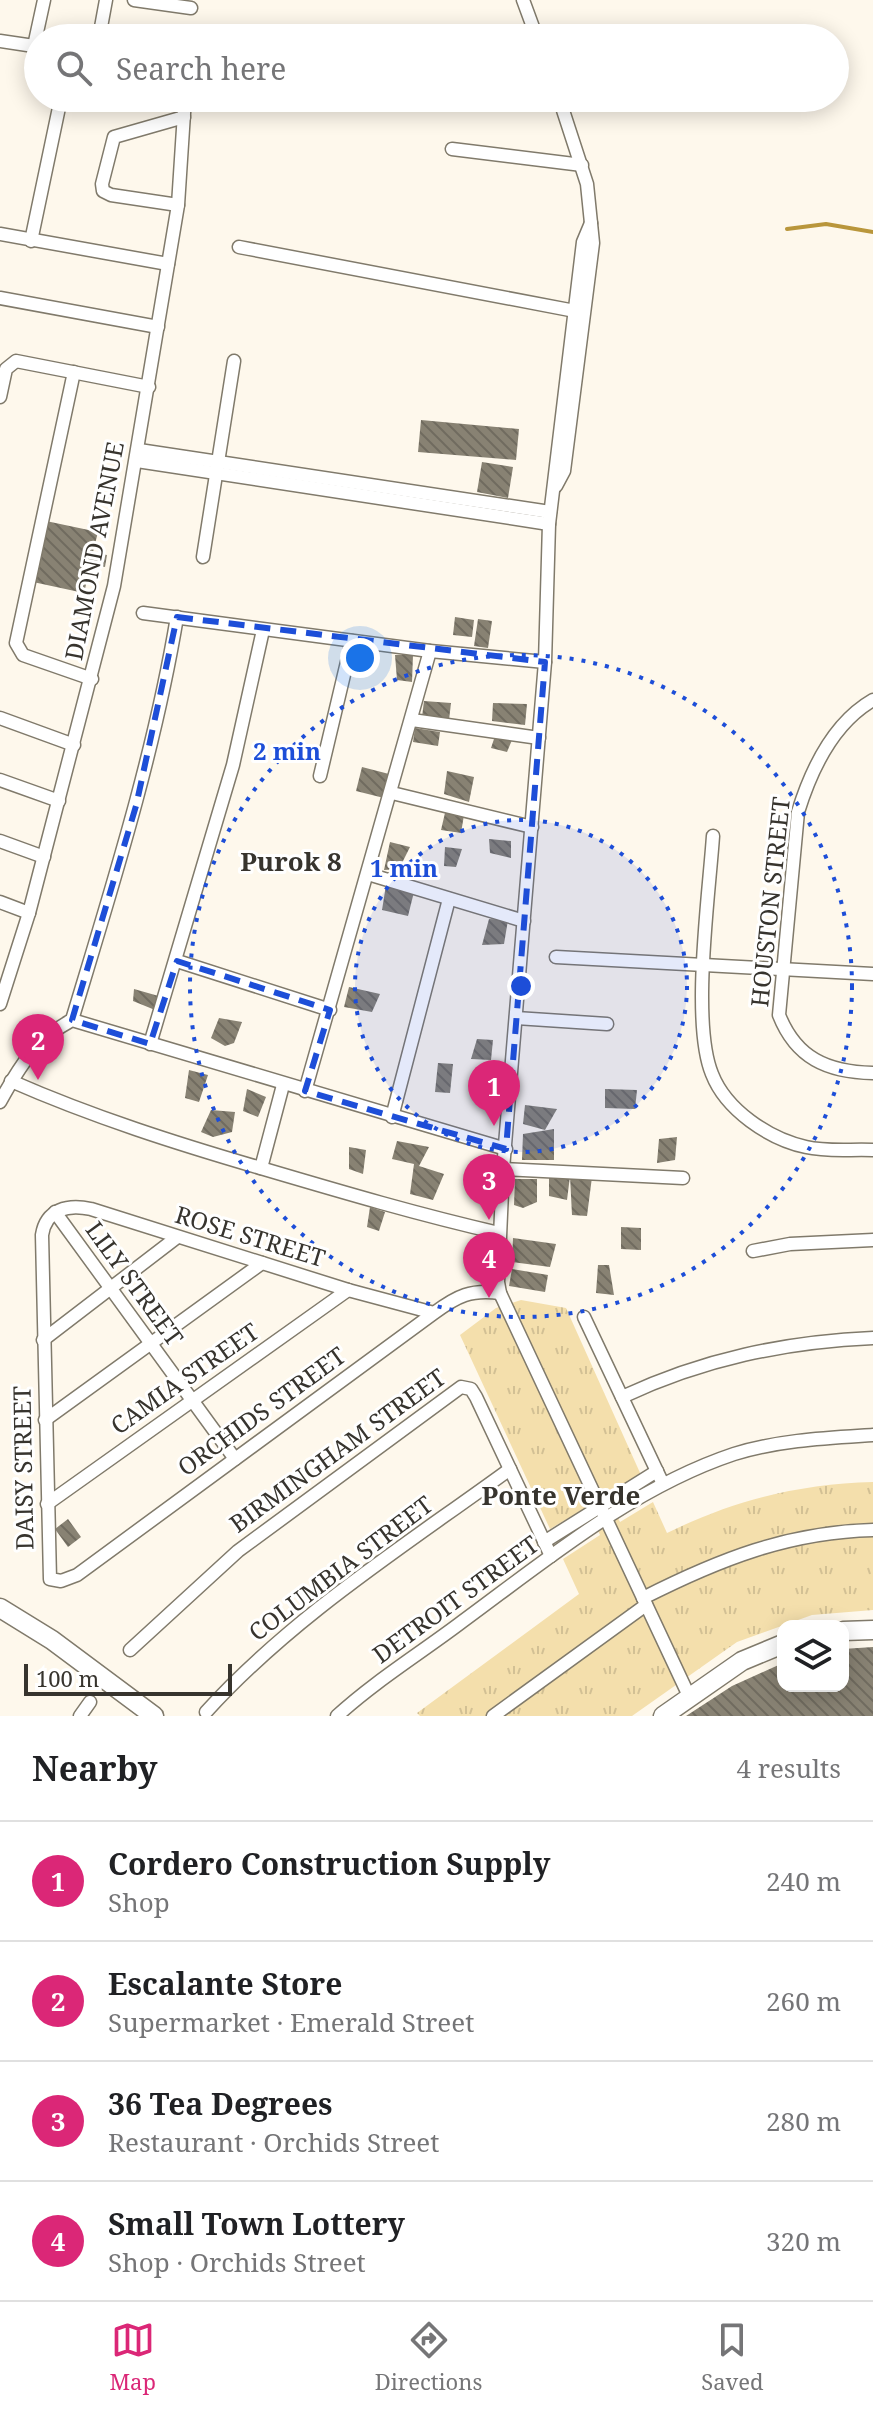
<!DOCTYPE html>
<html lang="en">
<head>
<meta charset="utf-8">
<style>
  :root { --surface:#fff; --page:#f2f2f2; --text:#202124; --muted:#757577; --line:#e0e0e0; --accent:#db2777 }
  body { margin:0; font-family:"Noto Serif",serif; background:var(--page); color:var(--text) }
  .controls { position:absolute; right:24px; bottom:24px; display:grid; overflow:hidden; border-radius:16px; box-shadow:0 4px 20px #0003 }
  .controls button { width:72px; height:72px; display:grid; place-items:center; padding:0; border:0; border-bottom:2px solid var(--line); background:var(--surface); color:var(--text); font:40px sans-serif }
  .scale { position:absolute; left:24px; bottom:20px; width:208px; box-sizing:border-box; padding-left:8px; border:4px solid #37342e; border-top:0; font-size:22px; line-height:28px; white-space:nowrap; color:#37342e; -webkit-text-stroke:6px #fff; paint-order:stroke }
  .you { position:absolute; left:360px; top:658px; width:28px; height:28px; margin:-20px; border:6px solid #fff; border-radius:50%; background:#1a73e8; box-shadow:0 0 0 12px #1a73e833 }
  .badge { display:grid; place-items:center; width:52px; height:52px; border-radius:50%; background:var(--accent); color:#fff; font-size:26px; font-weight:700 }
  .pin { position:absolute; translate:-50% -66px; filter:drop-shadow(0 2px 4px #0008) }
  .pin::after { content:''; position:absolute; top:42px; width:28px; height:24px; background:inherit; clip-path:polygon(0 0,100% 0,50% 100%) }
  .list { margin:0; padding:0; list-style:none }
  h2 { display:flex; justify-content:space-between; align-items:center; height:104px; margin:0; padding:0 32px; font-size:34px }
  h2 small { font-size:26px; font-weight:400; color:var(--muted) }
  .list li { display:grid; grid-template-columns:52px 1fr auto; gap:24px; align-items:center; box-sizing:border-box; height:120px; padding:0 32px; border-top:2px solid var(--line) }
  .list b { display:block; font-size:30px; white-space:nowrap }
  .list p { margin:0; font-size:26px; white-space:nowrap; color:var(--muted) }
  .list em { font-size:26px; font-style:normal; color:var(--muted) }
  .icon { flex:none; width:44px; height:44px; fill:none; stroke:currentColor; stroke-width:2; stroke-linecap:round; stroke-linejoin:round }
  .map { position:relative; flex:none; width:873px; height:1716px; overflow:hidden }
  .search { position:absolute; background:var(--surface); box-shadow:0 4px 20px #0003; left:24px; right:24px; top:24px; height:88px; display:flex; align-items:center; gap:20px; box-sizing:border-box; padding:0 28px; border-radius:44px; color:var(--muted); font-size:30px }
  .sheet { height:584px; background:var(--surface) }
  nav { display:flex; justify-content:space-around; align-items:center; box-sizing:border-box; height:112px; border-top:2px solid var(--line); background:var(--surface); font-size:22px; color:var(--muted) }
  nav a { display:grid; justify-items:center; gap:4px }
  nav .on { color:var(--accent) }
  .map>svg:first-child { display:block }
  .grass { fill:url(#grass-tufts) }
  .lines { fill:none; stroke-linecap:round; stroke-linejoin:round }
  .stream { stroke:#b9963b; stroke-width:4 }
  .building { fill:url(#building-back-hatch) }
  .minor-casing { stroke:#807a6b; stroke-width:15 }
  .secondary-casing { stroke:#807a6b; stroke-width:21 }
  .minor { stroke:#fff; stroke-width:12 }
  .secondary { stroke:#fff; stroke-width:18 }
  .marked { fill:none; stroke:#1d4ed8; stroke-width:6; stroke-dasharray:16 10; stroke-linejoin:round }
  .ring { fill:none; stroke:#1d4ed8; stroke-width:4; stroke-dasharray:4 8 }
  .labels { text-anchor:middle; stroke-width:6; stroke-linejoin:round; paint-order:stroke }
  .street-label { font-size:24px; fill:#37342e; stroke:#fff }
  .neighbourhood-label { font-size:26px; font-weight:bold; fill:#37342e; stroke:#fff }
  .centre { fill:#1d4ed8; stroke:#fff; stroke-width:4 }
  .ring-label { font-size:24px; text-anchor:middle; font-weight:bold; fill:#1d4ed8; stroke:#fff; stroke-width:6; stroke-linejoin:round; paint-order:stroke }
</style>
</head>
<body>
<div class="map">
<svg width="873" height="1716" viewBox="0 0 873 1716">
  <defs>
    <pattern id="grass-tufts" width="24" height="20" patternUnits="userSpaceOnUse" patternTransform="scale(2)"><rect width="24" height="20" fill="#f4dfac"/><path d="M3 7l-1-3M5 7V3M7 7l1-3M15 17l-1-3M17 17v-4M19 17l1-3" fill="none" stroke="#d2c094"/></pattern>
    <pattern id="building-back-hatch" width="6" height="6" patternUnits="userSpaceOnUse" patternTransform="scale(2)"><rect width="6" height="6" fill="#888273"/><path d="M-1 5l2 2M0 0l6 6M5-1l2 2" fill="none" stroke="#706b5f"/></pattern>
  </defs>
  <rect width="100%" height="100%" fill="#fef8ec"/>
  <path class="grass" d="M 521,1300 L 566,1308 L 641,1475 L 607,1495 L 620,1522 L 653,1502 L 667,1533 C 734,1500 799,1484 873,1482 L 873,1610 L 812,1615 L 737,1642 L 632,1716 L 420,1716 L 417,1713 L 579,1594 L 563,1559 L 600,1535 L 587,1507 L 550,1529 L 460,1335 L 496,1308 Z"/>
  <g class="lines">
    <path class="stream" d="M 787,229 L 826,224 L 873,232"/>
  </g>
  <g class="building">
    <path d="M 189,28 L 191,38 L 176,38 L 174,31 Z"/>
    <path d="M 169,32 L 171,38 L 149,38 L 149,37 Z"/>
    <path d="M 421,420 L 519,429 L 516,460 L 418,452 Z"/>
    <path d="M 482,462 L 513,467 L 508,498 L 477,492 Z"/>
    <path d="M 46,521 L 98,532 L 93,552 L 107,555 L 105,567 L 91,564 L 84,593 L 33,582 Z"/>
    <path d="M 455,617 L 474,620 L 472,637 L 453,635 Z"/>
    <path d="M 478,619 L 492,621 L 488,648 L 474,646 Z"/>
    <path d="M 395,655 L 413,655 L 412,682 L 397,680 Z"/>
    <path d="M 424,701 L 451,703 L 449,720 L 422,717 Z"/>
    <path d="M 493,703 L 527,704 L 525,725 L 492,721 Z"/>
    <path d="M 415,728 L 440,732 L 438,746 L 413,742 Z"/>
    <path d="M 495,736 L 512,740 L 507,752 L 491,748 Z"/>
    <path d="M 362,767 L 389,774 L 388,799 L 356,791 Z"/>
    <path d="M 447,771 L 474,777 L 469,802 L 444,794 Z"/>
    <path d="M 445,813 L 464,815 L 461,833 L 441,830 Z"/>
    <path d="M 489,839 L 511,841 L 511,858 L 490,853 Z"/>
    <path d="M 390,842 L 410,847 L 399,869 L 384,870 Z"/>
    <path d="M 445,847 L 462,849 L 456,867 L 444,866 Z"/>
    <path d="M 386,885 L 414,892 L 408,916 L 382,910 Z"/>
    <path d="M 489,919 L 508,920 L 504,944 L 482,945 Z"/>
    <path d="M 349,987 L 380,994 L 372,1012 L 344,1007 Z"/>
    <path d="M 134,989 L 162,997 L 155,1010 L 133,1001 Z"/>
    <path d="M 219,1018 L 242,1022 L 234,1043 L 225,1046 L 211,1038 Z"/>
    <path d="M 477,1039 L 493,1040 L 491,1060 L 471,1059 Z"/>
    <path d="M 438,1063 L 453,1064 L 450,1093 L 435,1092 Z"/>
    <path d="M 189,1070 L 208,1075 L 199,1102 L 185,1098 Z"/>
    <path d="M 247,1089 L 266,1097 L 258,1117 L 243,1111 Z"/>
    <path d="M 605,1089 L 637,1090 L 635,1109 L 605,1108 Z"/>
    <path d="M 525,1105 L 557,1109 L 545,1130 L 523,1124 Z"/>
    <path d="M 211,1110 L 235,1112 L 232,1132 L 213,1137 L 201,1132 Z"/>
    <path d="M 554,1129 L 554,1160 L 522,1160 L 523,1134 Z"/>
    <path d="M 677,1137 L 675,1160 L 657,1163 L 659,1139 Z"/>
    <path d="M 397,1141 L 429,1147 L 419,1166 L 444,1174 L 433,1200 L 410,1194 L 414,1164 L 392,1159 Z"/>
    <path d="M 349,1147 L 366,1150 L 363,1174 L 349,1169 Z"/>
    <path d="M 570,1176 L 592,1177 L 587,1216 L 572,1215 L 570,1176 L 567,1200 L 549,1196 L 549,1178 Z"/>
    <path d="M 515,1179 L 537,1179 L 537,1202 L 523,1208 L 514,1205 Z"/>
    <path d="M 370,1207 L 385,1212 L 379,1231 L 367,1227 Z"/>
    <path d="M 621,1227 L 641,1228 L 641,1250 L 621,1249 Z"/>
    <path d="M 513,1238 L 556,1244 L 550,1267 L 512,1262 Z"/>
    <path d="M 598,1265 L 609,1265 L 614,1295 L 596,1293 Z"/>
    <path d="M 512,1269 L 548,1275 L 545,1292 L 509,1286 Z"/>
    <path d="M 68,1519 L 81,1537 L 68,1547 L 55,1529 Z"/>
    <path d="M 873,1647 L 873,1716 L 686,1716 L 732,1686 L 783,1663 L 783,1686 L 843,1686 L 843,1649 Z"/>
  </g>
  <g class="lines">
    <defs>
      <g id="minor">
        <path d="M 134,0 L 191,8"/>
        <path d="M 523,0 L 537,38"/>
        <path d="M 99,38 L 106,0"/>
        <path d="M 0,41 L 34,46 L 44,0"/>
        <path d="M 452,149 L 582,165"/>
        <path d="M 178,205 L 111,195 L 103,191 L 102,184 L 114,137 L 184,117"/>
        <path d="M 591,223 L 583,242 L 549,524 L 545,662 L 503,1169 L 498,1282 L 500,1293 L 689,1696"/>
        <path d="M 0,234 L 168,264"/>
        <path d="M 31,241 L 61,98"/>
        <path d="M 239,247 L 575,311"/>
        <path d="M 0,298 L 158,327"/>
        <path d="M 74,372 L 16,643 L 23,655 L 92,679"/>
        <path d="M 0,397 L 6,369 L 16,361 L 149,387"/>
        <path d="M 139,450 L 550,512"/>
        <path d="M 137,461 L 549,524"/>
        <path d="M 556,486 L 564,471 L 593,243 L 587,184 L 559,98"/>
        <path d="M 203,557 L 234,361"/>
        <path d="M 143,613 L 430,651 L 545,662"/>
        <path d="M 873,700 C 833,723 811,770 798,812 L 779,1015 C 796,1058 827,1072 873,1073"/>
        <path d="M 0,718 L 74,745"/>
        <path d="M 412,720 L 539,738"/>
        <path d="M 320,776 L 352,641"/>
        <path d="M 0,780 L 59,801"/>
        <path d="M 392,793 L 532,827"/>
        <path d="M 713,836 C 709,895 691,1023 712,1074 C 726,1110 769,1139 806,1147 C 827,1152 851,1149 873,1150"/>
        <path d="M 0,841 L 44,857"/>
        <path d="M 368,874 L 524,921"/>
        <path d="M 0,902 L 29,913"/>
        <path d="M 556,957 L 873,974"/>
        <path d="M 177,961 L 330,1010"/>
        <path d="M 0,1004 L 29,913 L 114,586 L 178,205 L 185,98"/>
        <path d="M 516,1018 L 607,1024"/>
        <path d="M 72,1020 C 112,887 154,755 177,617"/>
        <path d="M 150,1044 L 233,765 L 263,630"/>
        <path d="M 11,1081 C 93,1117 178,1144 264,1169 C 342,1192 420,1215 499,1233"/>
        <path d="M 305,1091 L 430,651"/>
        <path d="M 0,1102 C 19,1067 36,1039 72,1020 L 506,1149"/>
        <path d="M 392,1117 L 449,899"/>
        <path d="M 261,1168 L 283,1085"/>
        <path d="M 503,1169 L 683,1178"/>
        <path d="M 55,1212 L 235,1459"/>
        <path d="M 753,1251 L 790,1244 L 873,1240"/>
        <path d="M 434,1313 L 348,1290 L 91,1209 C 68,1204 46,1209 42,1235 L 50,1579 L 61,1581 L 77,1575 L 434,1313 C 457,1296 471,1289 500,1293"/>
        <path d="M 584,1317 L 663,1484"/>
        <path d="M 43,1340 L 176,1238"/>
        <path d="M 622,1397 C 703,1359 784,1342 873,1338"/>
        <path d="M 45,1420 L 262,1263"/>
        <path d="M 47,1504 L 348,1290"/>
        <path d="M 544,1542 L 657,1471"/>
        <path d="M 643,1598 C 718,1560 788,1532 873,1530"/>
        <path d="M 130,1650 L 238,1551 L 461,1387 L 471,1389 L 476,1397 L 551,1556"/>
        <path d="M 206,1712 C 293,1616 406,1545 510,1469"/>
        <path d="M 80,1716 L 90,1702"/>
        <path d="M 337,1716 C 374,1682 419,1654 459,1624 C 545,1561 632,1488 734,1454 C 779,1440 827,1438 873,1435"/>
        <path d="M 493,1716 L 646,1605"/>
      </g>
      <g id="secondary">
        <path d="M 0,1608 L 52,1640 L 154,1716"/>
        <path d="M 843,1631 L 873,1630"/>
        <path d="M 663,1716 L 742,1661 L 783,1644"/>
      </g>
    </defs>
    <use href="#minor" class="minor-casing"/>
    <use href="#secondary" class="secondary-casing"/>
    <use href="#minor" class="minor"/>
    <use href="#secondary" class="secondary"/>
  </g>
  <path class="marked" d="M 177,617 L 545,662 L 506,1149 L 305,1091 L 330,1010 L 177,961 L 150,1044 L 72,1020 L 136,806 Z"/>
  <circle cx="521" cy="986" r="166" fill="#1d4ed8" fill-opacity=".12"/>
  <g class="ring">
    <circle cx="521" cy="986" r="166"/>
    <circle cx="521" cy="986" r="331"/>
  </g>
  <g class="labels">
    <g class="street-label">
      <text transform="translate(95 551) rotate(-79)" y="8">DIAMOND AVENUE</text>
      <text transform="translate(771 902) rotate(-84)" y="8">HOUSTON STREET</text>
      <text transform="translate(250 1237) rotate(17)" y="8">ROSE STREET</text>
      <text transform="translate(134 1284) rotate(54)" y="8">LILY STREET</text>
      <text transform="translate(185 1379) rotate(-35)" y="8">CAMIA STREET</text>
      <text transform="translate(262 1412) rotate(-36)" y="8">ORCHIDS STREET</text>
      <text transform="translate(338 1451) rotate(-36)" y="8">BIRMINGHAM STREET</text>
      <text transform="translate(24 1468) rotate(-91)" y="8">DAISY STREET</text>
      <text transform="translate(341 1569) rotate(-37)" y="8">COLUMBIA STREET</text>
      <text transform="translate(456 1600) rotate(-36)" y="8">DETROIT STREET</text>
    </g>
    <g class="neighbourhood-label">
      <text x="291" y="871">Purok 8</text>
      <text x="561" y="1505">Ponte Verde</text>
    </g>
  </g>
  <circle cx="521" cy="986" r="12" class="centre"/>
  <g class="ring-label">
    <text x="287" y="760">2 min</text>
    <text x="404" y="877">1 min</text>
  </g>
</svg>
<div class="controls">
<button><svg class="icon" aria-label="layers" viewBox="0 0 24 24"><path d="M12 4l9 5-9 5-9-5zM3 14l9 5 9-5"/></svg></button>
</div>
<div class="scale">100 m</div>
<div class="you"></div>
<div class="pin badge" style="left:494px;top:1126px">1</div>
<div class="pin badge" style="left:38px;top:1080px">2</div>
<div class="pin badge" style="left:489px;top:1220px">3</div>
<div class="pin badge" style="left:489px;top:1298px">4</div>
<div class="search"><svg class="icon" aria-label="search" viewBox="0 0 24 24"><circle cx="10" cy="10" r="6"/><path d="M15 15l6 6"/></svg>Search here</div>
</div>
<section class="sheet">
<h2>Nearby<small>4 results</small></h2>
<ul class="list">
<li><span class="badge">1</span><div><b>Cordero Construction Supply</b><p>Shop</p></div><em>240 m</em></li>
<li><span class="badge">2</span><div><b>Escalante Store</b><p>Supermarket · Emerald Street</p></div><em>260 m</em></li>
<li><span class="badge">3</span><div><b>36 Tea Degrees</b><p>Restaurant · Orchids Street</p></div><em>280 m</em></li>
<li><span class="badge">4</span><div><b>Small Town Lottery</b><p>Shop · Orchids Street</p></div><em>320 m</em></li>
</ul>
</section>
<nav>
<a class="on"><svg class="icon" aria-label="map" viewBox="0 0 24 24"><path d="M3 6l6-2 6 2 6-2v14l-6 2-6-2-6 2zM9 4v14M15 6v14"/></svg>Map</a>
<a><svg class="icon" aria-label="directions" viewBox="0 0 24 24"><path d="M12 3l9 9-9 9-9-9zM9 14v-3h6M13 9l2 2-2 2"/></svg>Directions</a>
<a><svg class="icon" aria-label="saved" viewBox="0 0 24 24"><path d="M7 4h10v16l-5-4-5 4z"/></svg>Saved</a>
</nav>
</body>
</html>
